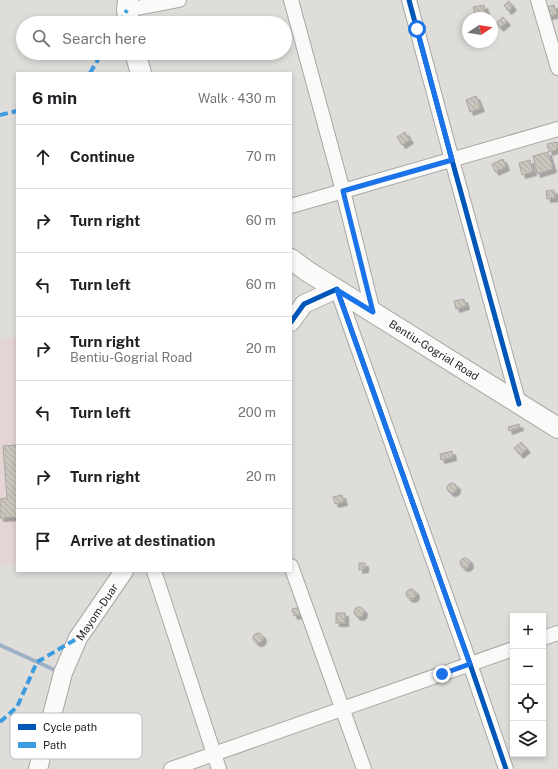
<!DOCTYPE html>
<html lang="en">
<head>
<meta charset="utf-8">
<style>
  :root { --surface:#fff; --page:#f6f6f6; --text:#202124; --muted:#757577; --line:#e0e0e0 }
  body { margin:0; font-family:"Public Sans",sans-serif; background:var(--page); color:var(--text) }
  .controls { position:absolute; right:12px; bottom:12px; display:grid; overflow:hidden; border-radius:0px; box-shadow:0 2px 6px #0003 }
  .controls button { width:36px; height:36px; display:grid; place-items:center; padding:0; border:0; border-bottom:1px solid var(--line); background:var(--surface); color:var(--text); font:20px sans-serif }
  .compass { position:absolute; left:462px; top:12px; width:36px; height:36px; border-radius:50%; background:var(--surface); box-shadow:0 2px 6px #0003; rotate:78deg }
  .stop { position:absolute; width:12px; height:12px; margin:-9px; border:3px solid #1a73e8; border-radius:50%; background:#fff }
  .stop.end { background:#1a73e8; border-color:#fff; box-shadow:0 1px 4px #0008 }
  .list { margin:0; padding:0; list-style:none }
  h2 { display:flex; justify-content:space-between; align-items:center; height:52px; margin:0; padding:0 16px; font-size:17px }
  h2 small { font-size:13px; font-weight:400; color:var(--muted) }
  .list li { display:grid; grid-template-columns:26px 1fr auto; gap:12px; align-items:center; box-sizing:border-box; height:64px; padding:0 16px; border-top:1px solid var(--line) }
  .list b { display:block; font-size:15px; white-space:nowrap }
  .list p { margin:0; font-size:13px; white-space:nowrap; color:var(--muted) }
  .list em { font-size:13px; font-style:normal; color:var(--muted) }
  .icon { flex:none; width:22px; height:22px; fill:none; stroke:currentColor; stroke-width:2; stroke-linecap:round; stroke-linejoin:round }
  .map { position:relative; flex:none; width:558px; height:769px; overflow:hidden }
  .search { position:absolute; background:var(--surface); box-shadow:0 2px 6px #0003; left:16px; top:16px; width:276px; height:44px; display:flex; align-items:center; gap:10px; box-sizing:border-box; padding:0 14px; border-radius:22px; color:var(--muted); font-size:15px }
  .panel { position:absolute; background:var(--surface); box-shadow:0 2px 6px #0003; left:16px; top:72px; width:276px; height:500px; border-radius:0px }
  .map>svg:first-child { display:block }
  .medical { fill:#e4d4d3 }
  .lines { fill:none; stroke-linecap:round; stroke-linejoin:round }
  .stream { stroke:#9eb0c6; stroke-width:4 }
  .building { fill:url(#building-back-hatch); stroke:#aaa8a6; filter:url(#shadow) }
  .minor-casing { stroke:#a9a7a5; stroke-width:16 }
  .tertiary-casing { stroke:#a9a7a5; stroke-width:20 }
  .secondary-casing { stroke:#a9a7a5; stroke-width:22 }
  .minor { stroke:#fafaf9; stroke-width:14 }
  .tertiary { stroke:#fafaf9; stroke-width:18 }
  .secondary { stroke:#fafaf9; stroke-width:20 }
  .quiet { stroke:#3c9ce0; stroke-width:4; stroke-dasharray:8 4; stroke-linecap:butt }
  .cycleway-casing { stroke:#fff; stroke-width:8 }
  .cycleway { stroke:#0057b8; stroke-width:5 }
  .route { stroke:#1a73e8; stroke-width:5 }
  .labels { text-anchor:middle; stroke-width:4; stroke-linejoin:round; paint-order:stroke }
  .street-label { font-size:11px; fill:#252423; stroke:#fff }
  .key { fill:#fff; stroke:#bebdbd; stroke-width:1 }
  .key-label { font-size:11px; fill:#252423 }
</style>
</head>
<body>
<div class="map">
<svg width="558" height="769" viewBox="0 0 558 769">
  <defs>
    <pattern id="building-back-hatch" width="6" height="6" patternUnits="userSpaceOnUse"><rect width="6" height="6" fill="#cac6bd"/><path d="M-1 5l2 2M0 0l6 6M5-1l2 2" fill="none" stroke="#adaaa2"/></pattern>
    <filter id="shadow"><feDropShadow dx="3.5" dy="3.5" stdDeviation="0" flood-color="#0004"/></filter>
  </defs>
  <rect width="100%" height="100%" fill="#dfddda"/>
  <path class="medical" d="M 17,337 L 17,563 L 0,566 L 0,339 Z"/>
  <g class="lines">
    <path class="stream" d="M 0,645 L 59,672"/>
  </g>
  <g class="building">
    <path d="M 509,1 L 513,7 L 508,11 L 504,5 Z"/>
    <path d="M 484,5 L 487,15 L 476,17 L 473,7 Z"/>
    <path d="M 554,5 L 557,14 L 546,17 L 544,8 Z"/>
    <path d="M 503,17 L 507,22 L 500,28 L 496,23 Z"/>
    <path d="M 476,96 L 481,108 L 470,112 L 466,100 Z"/>
    <path d="M 405,132 L 410,140 L 402,145 L 397,137 Z"/>
    <path d="M 557,142 L 558,149 L 549,152 L 547,144 Z"/>
    <path d="M 548,152 L 553,169 L 537,174 L 533,156 Z"/>
    <path d="M 503,159 L 506,167 L 495,172 L 492,164 Z"/>
    <path d="M 530,160 L 533,172 L 522,175 L 519,163 Z"/>
    <path d="M 554,190 L 555,198 L 547,199 L 546,191 Z"/>
    <path d="M 464,299 L 466,306 L 456,309 L 454,301 Z"/>
    <path d="M 519,424 L 520,427 L 509,431 L 508,427 Z"/>
    <path d="M 521,442 L 527,449 L 520,455 L 514,448 Z"/>
    <path d="M 17,445 L 17,517 L 0,518 L 0,499 L 7,498 L 3,446 Z"/>
    <path d="M 452,451 L 453,457 L 441,460 L 440,454 Z"/>
    <circle cx="452" cy="488" r="5"/>
    <path d="M 342,495 L 344,502 L 335,504 L 333,497 Z"/>
    <circle cx="465" cy="563" r="5"/>
    <path d="M 359,563 L 365,563 L 365,569 L 359,570 Z"/>
    <circle cx="411" cy="594" r="5"/>
    <circle cx="359" cy="612" r="5"/>
    <path d="M 301,607 L 302,614 L 294,616 L 292,609 Z"/>
    <rect x="336" y="613" width="9" height="10"/>
    <circle cx="258" cy="638" r="5"/>
  </g>
  <g class="lines">
    <defs>
      <g id="minor">
        <path d="M 291,0 L 343,191 L 373,312"/>
        <path d="M 409,0 L 452,160 L 519,404"/>
        <path d="M 538,0 L 558,68"/>
        <path d="M 127,10 L 179,0"/>
        <path d="M 291,206 L 558,129"/>
        <path d="M 337,289 L 470,664 L 506,769"/>
        <path d="M 291,566 L 364,769"/>
        <path d="M 154,571 L 219,769"/>
        <path d="M 543,638 L 558,633"/>
        <path d="M 171,769 L 513,649"/>
      </g>
      <g id="tertiary">
        <path d="M 291,322 L 304,304 L 337,289"/>
        <path d="M 38,769 L 63,673 L 78,638 L 124,571"/>
      </g>
      <g id="secondary">
        <path d="M 128,0 L 127,10 L 129,23"/>
        <path d="M 135,53 L 141,73"/>
        <path d="M 291,259 L 307,271 L 558,428"/>
      </g>
    </defs>
    <use href="#minor" class="minor-casing"/>
    <use href="#tertiary" class="tertiary-casing"/>
    <use href="#secondary" class="secondary-casing"/>
    <use href="#minor" class="minor"/>
    <use href="#tertiary" class="tertiary"/>
    <use href="#secondary" class="secondary"/>
    <g class="quiet">
      <path d="M 119,23 L 127,10"/>
      <path d="M 90,73 L 102,53"/>
      <path d="M 0,115 L 17,111"/>
      <path d="M 0,722 L 17,707 L 37,662 L 78,638"/>
    </g>
    <defs>
      <g id="cycleway">
        <path d="M 409,0 L 452,160 L 519,404"/>
        <path d="M 291,322 L 304,304 L 337,289 L 470,664 L 506,769"/>
      </g>
    </defs>
    <use href="#cycleway" class="cycleway-casing"/>
    <use href="#cycleway" class="cycleway"/>
  </g>
  <g class="lines">
    <path class="route" d="M 417,29 L 452,160 L 343,191 L 373,312 L 337,290 L 470,664 L 442,674"/>
  </g>
  <g class="labels">
    <g class="street-label">
      <text transform="translate(434 350) rotate(32)" y="4">Bentiu-Gogrial Road</text>
      <text transform="translate(97 612) rotate(-56)" y="4">Mayom-Duar</text>
    </g>
  </g>
  <rect x="10" y="713" width="132" height="46" rx="6" class="key"/>
  <rect x="18" y="724" width="18" height="6" fill="#0057b8"/>
  <rect x="18" y="742" width="18" height="6" fill="#3c9ce0"/>
  <g class="key-label">
    <text x="43" y="731">Cycle path</text>
    <text x="43" y="749">Path</text>
  </g>
</svg>
<div class="controls">
<button>+</button>
<button>−</button>
<button><svg class="icon" aria-label="locate" viewBox="0 0 24 24"><circle cx="12" cy="12" r="6"/><path d="M12 2v4M12 18v4M2 12h4M18 12h4"/></svg></button>
<button><svg class="icon" aria-label="layers" viewBox="0 0 24 24"><path d="M12 4l9 5-9 5-9-5zM3 14l9 5 9-5"/></svg></button>
</div>
<svg class="compass" viewBox="-18 -18 36 36"><path d="M0-13l5 13h-10z" fill="#e53935"/><path d="M0 13l5-13h-10z" fill="#757577"/></svg>
<div class="stop" style="left:417px;top:29px"></div>
<div class="stop end" style="left:442px;top:674px"></div>
<div class="search"><svg class="icon" aria-label="search" viewBox="0 0 24 24"><circle cx="10" cy="10" r="6"/><path d="M15 15l6 6"/></svg>Search here</div>
<section class="panel">
<h2>6 min<small>Walk · 430 m</small></h2>
<ul class="list">
<li><svg class="icon" aria-label="ahead" viewBox="0 0 24 24"><path d="M12 20V5M6 11l6-6 6 6"/></svg><div><b>Continue</b></div><em>70 m</em></li>
<li><svg class="icon" aria-label="right" viewBox="0 0 24 24"><path d="M7 20v-9h11M14 6l5 5-5 5"/></svg><div><b>Turn right</b></div><em>60 m</em></li>
<li><svg class="icon" aria-label="left" viewBox="0 0 24 24"><path d="M17 20v-9H6M10 6l-5 5 5 5"/></svg><div><b>Turn left</b></div><em>60 m</em></li>
<li><svg class="icon" aria-label="right" viewBox="0 0 24 24"><path d="M7 20v-9h11M14 6l5 5-5 5"/></svg><div><b>Turn right</b><p>Bentiu-Gogrial Road</p></div><em>20 m</em></li>
<li><svg class="icon" aria-label="left" viewBox="0 0 24 24"><path d="M17 20v-9H6M10 6l-5 5 5 5"/></svg><div><b>Turn left</b></div><em>200 m</em></li>
<li><svg class="icon" aria-label="right" viewBox="0 0 24 24"><path d="M7 20v-9h11M14 6l5 5-5 5"/></svg><div><b>Turn right</b></div><em>20 m</em></li>
<li><svg class="icon" aria-label="arrive" viewBox="0 0 24 24"><path d="M6 21V4h12l-3 4 3 4H6"/></svg><div><b>Arrive at destination</b></div></li>
</ul>
</section>
</div>
</body>
</html>
